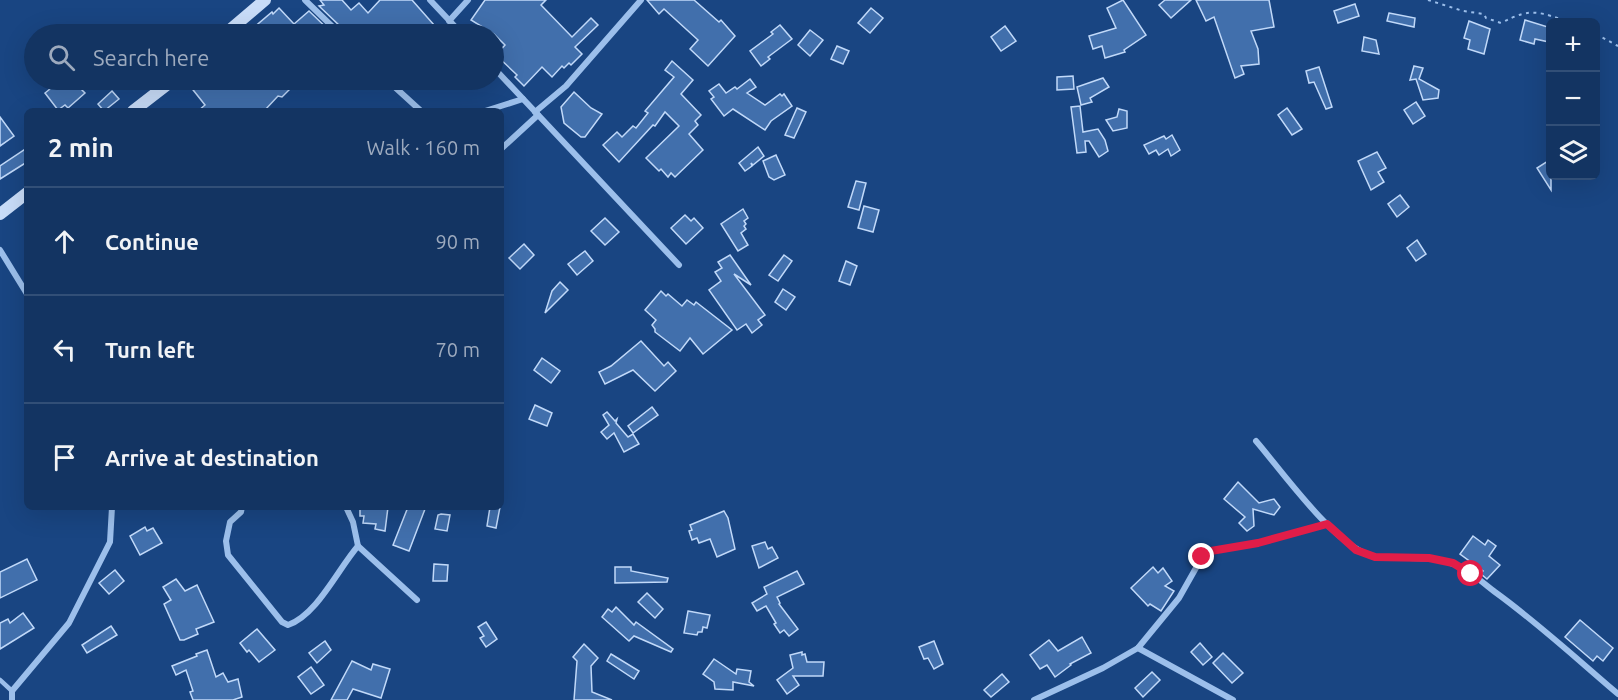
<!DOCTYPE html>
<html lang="en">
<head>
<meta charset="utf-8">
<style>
  :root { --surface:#133462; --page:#203f6b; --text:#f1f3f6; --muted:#9daabe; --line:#324f77 }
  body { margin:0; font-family:Ubuntu,sans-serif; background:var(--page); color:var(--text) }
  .controls { position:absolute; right:18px; top:18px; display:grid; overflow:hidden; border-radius:9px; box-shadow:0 6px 24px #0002 }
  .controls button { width:54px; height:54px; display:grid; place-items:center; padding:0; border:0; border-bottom:2px solid var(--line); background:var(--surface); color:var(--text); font:30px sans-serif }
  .stop { position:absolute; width:18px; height:18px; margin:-14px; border:4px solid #e11d48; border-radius:50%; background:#fff }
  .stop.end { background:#e11d48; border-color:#fff; box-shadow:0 2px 6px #0008 }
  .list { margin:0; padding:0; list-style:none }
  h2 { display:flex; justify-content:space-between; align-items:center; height:78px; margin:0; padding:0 24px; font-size:26px }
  h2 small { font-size:20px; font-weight:400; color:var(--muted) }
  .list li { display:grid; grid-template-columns:39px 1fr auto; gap:18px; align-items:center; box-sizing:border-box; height:108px; padding:0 24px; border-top:2px solid var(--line) }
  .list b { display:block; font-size:22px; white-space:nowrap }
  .list em { font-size:20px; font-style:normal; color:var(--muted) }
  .icon { flex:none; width:33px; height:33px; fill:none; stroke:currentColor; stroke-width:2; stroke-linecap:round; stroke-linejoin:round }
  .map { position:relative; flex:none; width:1618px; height:700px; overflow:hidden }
  .search { position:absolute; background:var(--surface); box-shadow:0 6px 24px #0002; left:24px; top:24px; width:480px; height:66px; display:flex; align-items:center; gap:15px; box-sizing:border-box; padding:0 21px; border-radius:33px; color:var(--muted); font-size:22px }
  .panel { position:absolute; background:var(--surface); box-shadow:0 6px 24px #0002; left:24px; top:108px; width:480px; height:402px; border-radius:9px }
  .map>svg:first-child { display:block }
  .building { fill:#416fac; stroke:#c1d9f9; stroke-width:1.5 }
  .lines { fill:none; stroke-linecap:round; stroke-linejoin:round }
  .path { stroke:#9cbfeb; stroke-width:2; stroke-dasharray:3 4.5; stroke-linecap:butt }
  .lane { stroke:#9cbfeb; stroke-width:4.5 }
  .street { stroke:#9cbfeb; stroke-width:6 }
  .secondary { stroke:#c8dcf8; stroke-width:12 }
  .route { stroke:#e11d48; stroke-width:8 }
</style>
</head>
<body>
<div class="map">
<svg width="1618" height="700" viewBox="0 0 1618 700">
  <rect width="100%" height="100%" fill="#194582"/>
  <g class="building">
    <path d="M 320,0 L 342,0 L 351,10 L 359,3 L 368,13 L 380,0 L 412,0 L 442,34 L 345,34 L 344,30 L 319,6 L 324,5 Z"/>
    <path d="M 485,0 L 546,0 L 541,5 L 572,37 L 591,18 L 598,25 L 575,47 L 582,54 L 571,65 L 569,63 L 564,68 L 562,66 L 552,77 L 542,67 L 524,86 L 515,77 L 517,75 L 496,55 L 505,45 L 494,34 L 471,20 Z"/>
    <path d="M 647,0 L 694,0 L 719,22 L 721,20 L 735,36 L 708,66 L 690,49 L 698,40 L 664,9 L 659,14 Z"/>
    <path d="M 1123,0 L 1146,35 L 1124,50 L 1125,52 L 1105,58 L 1102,46 L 1093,49 L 1089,36 L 1116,28 L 1107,8 Z"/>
    <path d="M 1165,0 L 1191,0 L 1171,18 L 1159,5 Z"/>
    <path d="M 1196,0 L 1269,0 L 1274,27 L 1251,31 L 1258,49 L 1259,64 L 1241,66 L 1244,74 L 1235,78 L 1214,17 L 1206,21 Z"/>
    <path d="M 1355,4 L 1359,16 L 1338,23 L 1334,11 Z"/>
    <path d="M 279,8 L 294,24 L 309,11 L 333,34 L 246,34 L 272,12 L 273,14 Z"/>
    <path d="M 871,8 L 883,18 L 870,33 L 858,23 Z"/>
    <path d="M 1389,13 L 1415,18 L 1414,27 L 1387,21 Z"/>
    <path d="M 1525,20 L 1551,28 L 1549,42 L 1535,39 L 1534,44 L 1520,40 Z"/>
    <path d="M 1469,21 L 1490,29 L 1484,54 L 1468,49 L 1470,40 L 1464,38 Z"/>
    <path d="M 780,25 L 792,39 L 768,57 L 770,59 L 761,66 L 750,51 L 773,34 L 771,32 Z"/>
    <path d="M 1005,26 L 1016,41 L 1001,51 L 991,37 Z"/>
    <path d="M 810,30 L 823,40 L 810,56 L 798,45 Z"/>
    <path d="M 1364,37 L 1376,40 L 1379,54 L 1362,51 Z"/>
    <path d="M 837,46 L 849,51 L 843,64 L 831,59 Z"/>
    <path d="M 672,61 L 693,80 L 681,94 L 701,115 L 695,121 L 698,125 L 689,134 L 703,150 L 675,177 L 671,173 L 668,177 L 661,169 L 659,171 L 646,158 L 679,126 L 665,112 L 655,126 L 653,125 L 619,162 L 603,145 L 617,132 L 622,137 L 633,126 L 636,128 L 648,113 L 645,111 L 674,77 L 665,70 Z"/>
    <path d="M 1414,66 L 1423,68 L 1419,79 L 1439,90 L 1438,98 L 1423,100 L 1416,79 L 1410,80 Z"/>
    <path d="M 1319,67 L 1332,107 L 1326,109 L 1314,82 L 1309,83 L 1306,71 Z"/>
    <path d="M 1073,76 L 1074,89 L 1057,90 L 1057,77 Z"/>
    <path d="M 1103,78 L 1109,87 L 1090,98 L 1092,102 L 1081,105 L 1077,87 Z"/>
    <path d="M 750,79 L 756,87 L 747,93 L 765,105 L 780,94 L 782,96 L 784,94 L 792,106 L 771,121 L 765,130 L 733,109 L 724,116 L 711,99 L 714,97 L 709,91 L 719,84 L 726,93 L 735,87 L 737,89 Z"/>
    <path d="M 61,80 L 95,80 L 82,90 L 85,93 L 68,108 L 65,105 L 58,110 L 45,93 Z"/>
    <path d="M 197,80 L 257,80 L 263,86 L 270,80 L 299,80 L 282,97 L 278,96 L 264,111 L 198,111 L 205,105 L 190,86 Z"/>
    <path d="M 112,91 L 119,99 L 104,111 L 98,104 Z"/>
    <path d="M 574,92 L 591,108 L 602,114 L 585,137 L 581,137 L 564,123 L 561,107 Z"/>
    <path d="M 1416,102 L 1425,116 L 1413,124 L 1404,110 Z"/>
    <path d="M 1080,106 L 1083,132 L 1098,129 L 1105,140 L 1108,151 L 1099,157 L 1089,141 L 1085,141 L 1086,152 L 1077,153 L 1071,107 Z"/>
    <path d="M 797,108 L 806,112 L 794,138 L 785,135 Z"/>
    <path d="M 1287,108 L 1302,129 L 1292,135 L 1278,115 Z"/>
    <path d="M 1119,109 L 1127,111 L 1127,128 L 1113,131 L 1106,120 L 1117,117 Z"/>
    <path d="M 0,117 L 14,136 L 0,146 Z"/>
    <path d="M 1172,135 L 1180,150 L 1171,156 L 1168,149 L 1159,155 L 1156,150 L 1149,154 L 1144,145 L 1164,136 L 1166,139 Z"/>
    <path d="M 758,147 L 764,156 L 753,165 L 751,163 L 752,166 L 745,171 L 739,163 Z"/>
    <path d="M 27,148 L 27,162 L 0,179 L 0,166 Z"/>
    <path d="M 1377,152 L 1386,168 L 1378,172 L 1384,182 L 1371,190 L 1358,161 Z"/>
    <path d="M 776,155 L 785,175 L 774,180 L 769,177 L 763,161 Z"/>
    <path d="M 1551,159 L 1551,190 L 1537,168 Z"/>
    <path d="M 856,181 L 866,183 L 859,210 L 848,207 Z"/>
    <path d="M 1400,195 L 1409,207 L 1397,217 L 1388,204 Z"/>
    <path d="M 864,206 L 879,210 L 873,232 L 858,228 Z"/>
    <path d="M 743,209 L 748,218 L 744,221 L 746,224 L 744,226 L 746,229 L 741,233 L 748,245 L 738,251 L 721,224 Z"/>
    <path d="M 685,215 L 691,221 L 694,218 L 703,228 L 686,244 L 671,228 Z"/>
    <path d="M 605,218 L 619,232 L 605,245 L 591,231 Z"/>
    <path d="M 1417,240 L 1426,254 L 1416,261 L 1407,248 Z"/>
    <path d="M 524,244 L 534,255 L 520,269 L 509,258 Z"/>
    <path d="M 585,251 L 593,261 L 577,275 L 568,264 Z"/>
    <path d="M 730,255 L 751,285 L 734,274 L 765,315 L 758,320 L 762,325 L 752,333 L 746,324 L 737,330 L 709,290 L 721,281 L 715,272 L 722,268 L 718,262 Z"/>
    <path d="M 784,255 L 792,261 L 778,281 L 769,275 Z"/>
    <path d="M 846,261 L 857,266 L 850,285 L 839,281 Z"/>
    <path d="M 560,282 L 568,290 L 545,313 L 552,291 Z"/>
    <path d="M 783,289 L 795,297 L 786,310 L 775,302 Z"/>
    <path d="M 661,291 L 666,296 L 668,294 L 682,306 L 687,300 L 694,305 L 696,302 L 732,330 L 703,354 L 690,338 L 680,351 L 655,332 L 655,329 L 652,325 L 656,320 L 645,310 Z"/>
    <path d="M 641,341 L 664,366 L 668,362 L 676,371 L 655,391 L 633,370 L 605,384 L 599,372 L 611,366 Z"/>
    <path d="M 542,358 L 560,371 L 551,383 L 534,370 Z"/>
    <path d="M 535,405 L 552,413 L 547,426 L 529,419 Z"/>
    <path d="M 652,407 L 658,415 L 633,433 L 628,426 Z"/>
    <path d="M 607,412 L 615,421 L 617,419 L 616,423 L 628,437 L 633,434 L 639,444 L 624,452 L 614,433 L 607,439 L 601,432 L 609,425 L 603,415 Z"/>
    <path d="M 1238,482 L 1259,503 L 1274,499 L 1280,507 L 1274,515 L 1253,509 L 1254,526 L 1247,531 L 1239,523 L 1245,517 L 1224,499 Z"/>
    <path d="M 360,507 L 388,507 L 385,531 L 375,529 L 376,524 L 363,523 L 364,516 L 360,516 Z"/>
    <path d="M 408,507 L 419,507 L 425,509 L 409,551 L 393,545 Z"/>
    <path d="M 490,507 L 500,507 L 496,528 L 487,526 Z"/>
    <path d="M 724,511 L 728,518 L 735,549 L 717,557 L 710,539 L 699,543 L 697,538 L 692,540 L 689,531 L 692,530 L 690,525 Z"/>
    <path d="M 441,514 L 450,515 L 447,531 L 435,529 L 438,515 Z"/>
    <path d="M 145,527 L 147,531 L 153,528 L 162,543 L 140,555 L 130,536 Z"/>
    <path d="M 1473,536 L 1485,545 L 1488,540 L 1496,546 L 1489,556 L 1500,565 L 1487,579 L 1481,574 L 1483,571 L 1460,554 Z"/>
    <path d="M 765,542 L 768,549 L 772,547 L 778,558 L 759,568 L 752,546 Z"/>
    <path d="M 27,559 L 37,580 L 0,598 L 0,572 Z"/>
    <path d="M 434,564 L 448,565 L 447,581 L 433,581 Z"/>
    <path d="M 615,567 L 631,567 L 631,571 L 668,578 L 667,582 L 615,583 Z"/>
    <path d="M 1153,567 L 1158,573 L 1163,568 L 1172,581 L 1165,586 L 1174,591 L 1161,611 L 1150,604 L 1148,606 L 1131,588 Z"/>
    <path d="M 115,570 L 124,581 L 109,594 L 99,583 Z"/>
    <path d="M 797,571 L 804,584 L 777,597 L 780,603 L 779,604 L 798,629 L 789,636 L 784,630 L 780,633 L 774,624 L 776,623 L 766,606 L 757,611 L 752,603 L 767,594 L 764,587 Z"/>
    <path d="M 176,579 L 185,591 L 197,585 L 214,622 L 196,629 L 198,634 L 184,640 L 180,640 L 164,604 L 171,600 L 163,587 Z"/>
    <path d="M 647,593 L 663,609 L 655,618 L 638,602 Z"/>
    <path d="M 616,607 L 634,625 L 636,622 L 673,649 L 671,652 L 634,636 L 629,641 L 602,617 L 608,609 L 612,612 Z"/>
    <path d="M 688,611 L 710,615 L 707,628 L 703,627 L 702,632 L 698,632 L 697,635 L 684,633 Z"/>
    <path d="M 23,613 L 34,628 L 0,649 L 0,623 L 8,619 L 10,623 Z"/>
    <path d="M 1580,620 L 1613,648 L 1603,661 L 1597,656 L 1593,661 L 1565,637 Z"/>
    <path d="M 486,622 L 497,639 L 486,647 L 480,638 L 484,636 L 478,627 Z"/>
    <path d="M 111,626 L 117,635 L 87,653 L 82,645 Z"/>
    <path d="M 257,629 L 275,650 L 259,662 L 249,650 L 247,652 L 240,643 Z"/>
    <path d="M 1082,637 L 1091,653 L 1070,664 L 1071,665 L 1055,677 L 1047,665 L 1040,669 L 1030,655 L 1049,640 L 1058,651 Z"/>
    <path d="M 325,641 L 331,650 L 317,663 L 309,653 Z"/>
    <path d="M 934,641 L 943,664 L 934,669 L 928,658 L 924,659 L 919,647 Z"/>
    <path d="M 1200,643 L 1212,657 L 1203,665 L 1191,652 Z"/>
    <path d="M 584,644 L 598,658 L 591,666 L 592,692 L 612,700 L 574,700 L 577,661 L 573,657 Z"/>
    <path d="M 207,650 L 216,677 L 223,673 L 228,682 L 238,679 L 242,697 L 233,700 L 193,700 L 190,692 L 193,691 L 186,670 L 176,675 L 172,666 L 197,656 L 196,654 Z"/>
    <path d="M 802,652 L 802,655 L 805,654 L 807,662 L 824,662 L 823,676 L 793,676 L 799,685 L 787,694 L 777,680 L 793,668 L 790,655 Z"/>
    <path d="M 1223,653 L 1243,673 L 1232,683 L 1213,663 Z"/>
    <path d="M 611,654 L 639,671 L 634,679 L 607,661 Z"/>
    <path d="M 714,659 L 736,674 L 737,669 L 751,671 L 749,682 L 754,686 L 733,682 L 733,690 L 715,689 L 714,682 L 703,674 Z"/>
    <path d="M 352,661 L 371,670 L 373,664 L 390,669 L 381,698 L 353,689 L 347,700 L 331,700 Z"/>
    <path d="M 311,667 L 324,685 L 311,694 L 298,677 Z"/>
    <path d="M 1152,672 L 1160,680 L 1143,697 L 1135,688 Z"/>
    <path d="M 1002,674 L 1009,682 L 991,697 L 984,690 Z"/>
  </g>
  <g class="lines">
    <g class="path">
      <path d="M 1428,0 L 1463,11 L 1484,14 L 1486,18 L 1501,23 C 1533,6 1539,13 1571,22"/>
      <path d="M 1596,34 L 1618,46"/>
    </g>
    <path class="lane" d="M 0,680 L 12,691"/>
    <g class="street">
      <path d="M 305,0 L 340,34"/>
      <path d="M 430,0 L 462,34"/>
      <path d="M 449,21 L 468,0"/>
      <path d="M 494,68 L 679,265"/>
      <path d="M 387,80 L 421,111"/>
      <path d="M 485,111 L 523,99"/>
      <path d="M 535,112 L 566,86 L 641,0"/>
      <path d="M 501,149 L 538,115"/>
      <path d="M 0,250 L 27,294"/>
      <path d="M 1256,441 C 1282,471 1338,551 1376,557 C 1401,560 1429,554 1453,564 C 1469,570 1482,582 1495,592 C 1538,623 1578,660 1618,694"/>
      <path d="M 242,507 L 241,512 L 230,522 L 226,541 L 228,555 L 282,622 L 288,625 C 317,615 338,569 358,546"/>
      <path d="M 346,507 L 353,522 L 358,546 L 417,600"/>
      <path d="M 1138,648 L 1233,700"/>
      <path d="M 12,700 L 12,691 L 69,623 L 110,542 L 112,507"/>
      <path d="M 1034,700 L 1103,668 L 1138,648 L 1179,598 L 1205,552 L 1258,543 L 1327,524"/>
    </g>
    <g class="secondary">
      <path d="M 225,34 L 265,0"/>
      <path d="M 133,111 L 173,80"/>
      <path d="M 0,214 L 27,193"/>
    </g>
  </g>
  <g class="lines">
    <path class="route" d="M 1202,557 L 1205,552 L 1258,543 L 1327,524 L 1356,550 L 1375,557 L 1429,558 L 1453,563 L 1471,574"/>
  </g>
</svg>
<div class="controls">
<button>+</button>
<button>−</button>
<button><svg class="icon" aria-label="layers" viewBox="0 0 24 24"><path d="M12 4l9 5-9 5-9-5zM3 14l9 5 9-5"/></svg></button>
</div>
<div class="stop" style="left:1471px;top:574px"></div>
<div class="stop end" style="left:1202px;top:557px"></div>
<div class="search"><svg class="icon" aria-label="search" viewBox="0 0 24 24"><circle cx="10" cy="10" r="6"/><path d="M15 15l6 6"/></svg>Search here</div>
<section class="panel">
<h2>2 min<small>Walk · 160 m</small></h2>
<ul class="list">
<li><svg class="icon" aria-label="ahead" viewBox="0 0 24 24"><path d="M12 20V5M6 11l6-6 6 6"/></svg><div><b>Continue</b></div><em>90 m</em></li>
<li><svg class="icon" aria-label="left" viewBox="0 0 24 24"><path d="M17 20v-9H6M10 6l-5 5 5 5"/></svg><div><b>Turn left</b></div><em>70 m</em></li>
<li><svg class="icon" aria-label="arrive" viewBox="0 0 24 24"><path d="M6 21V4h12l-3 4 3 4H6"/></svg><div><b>Arrive at destination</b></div></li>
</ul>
</section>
</div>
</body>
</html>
